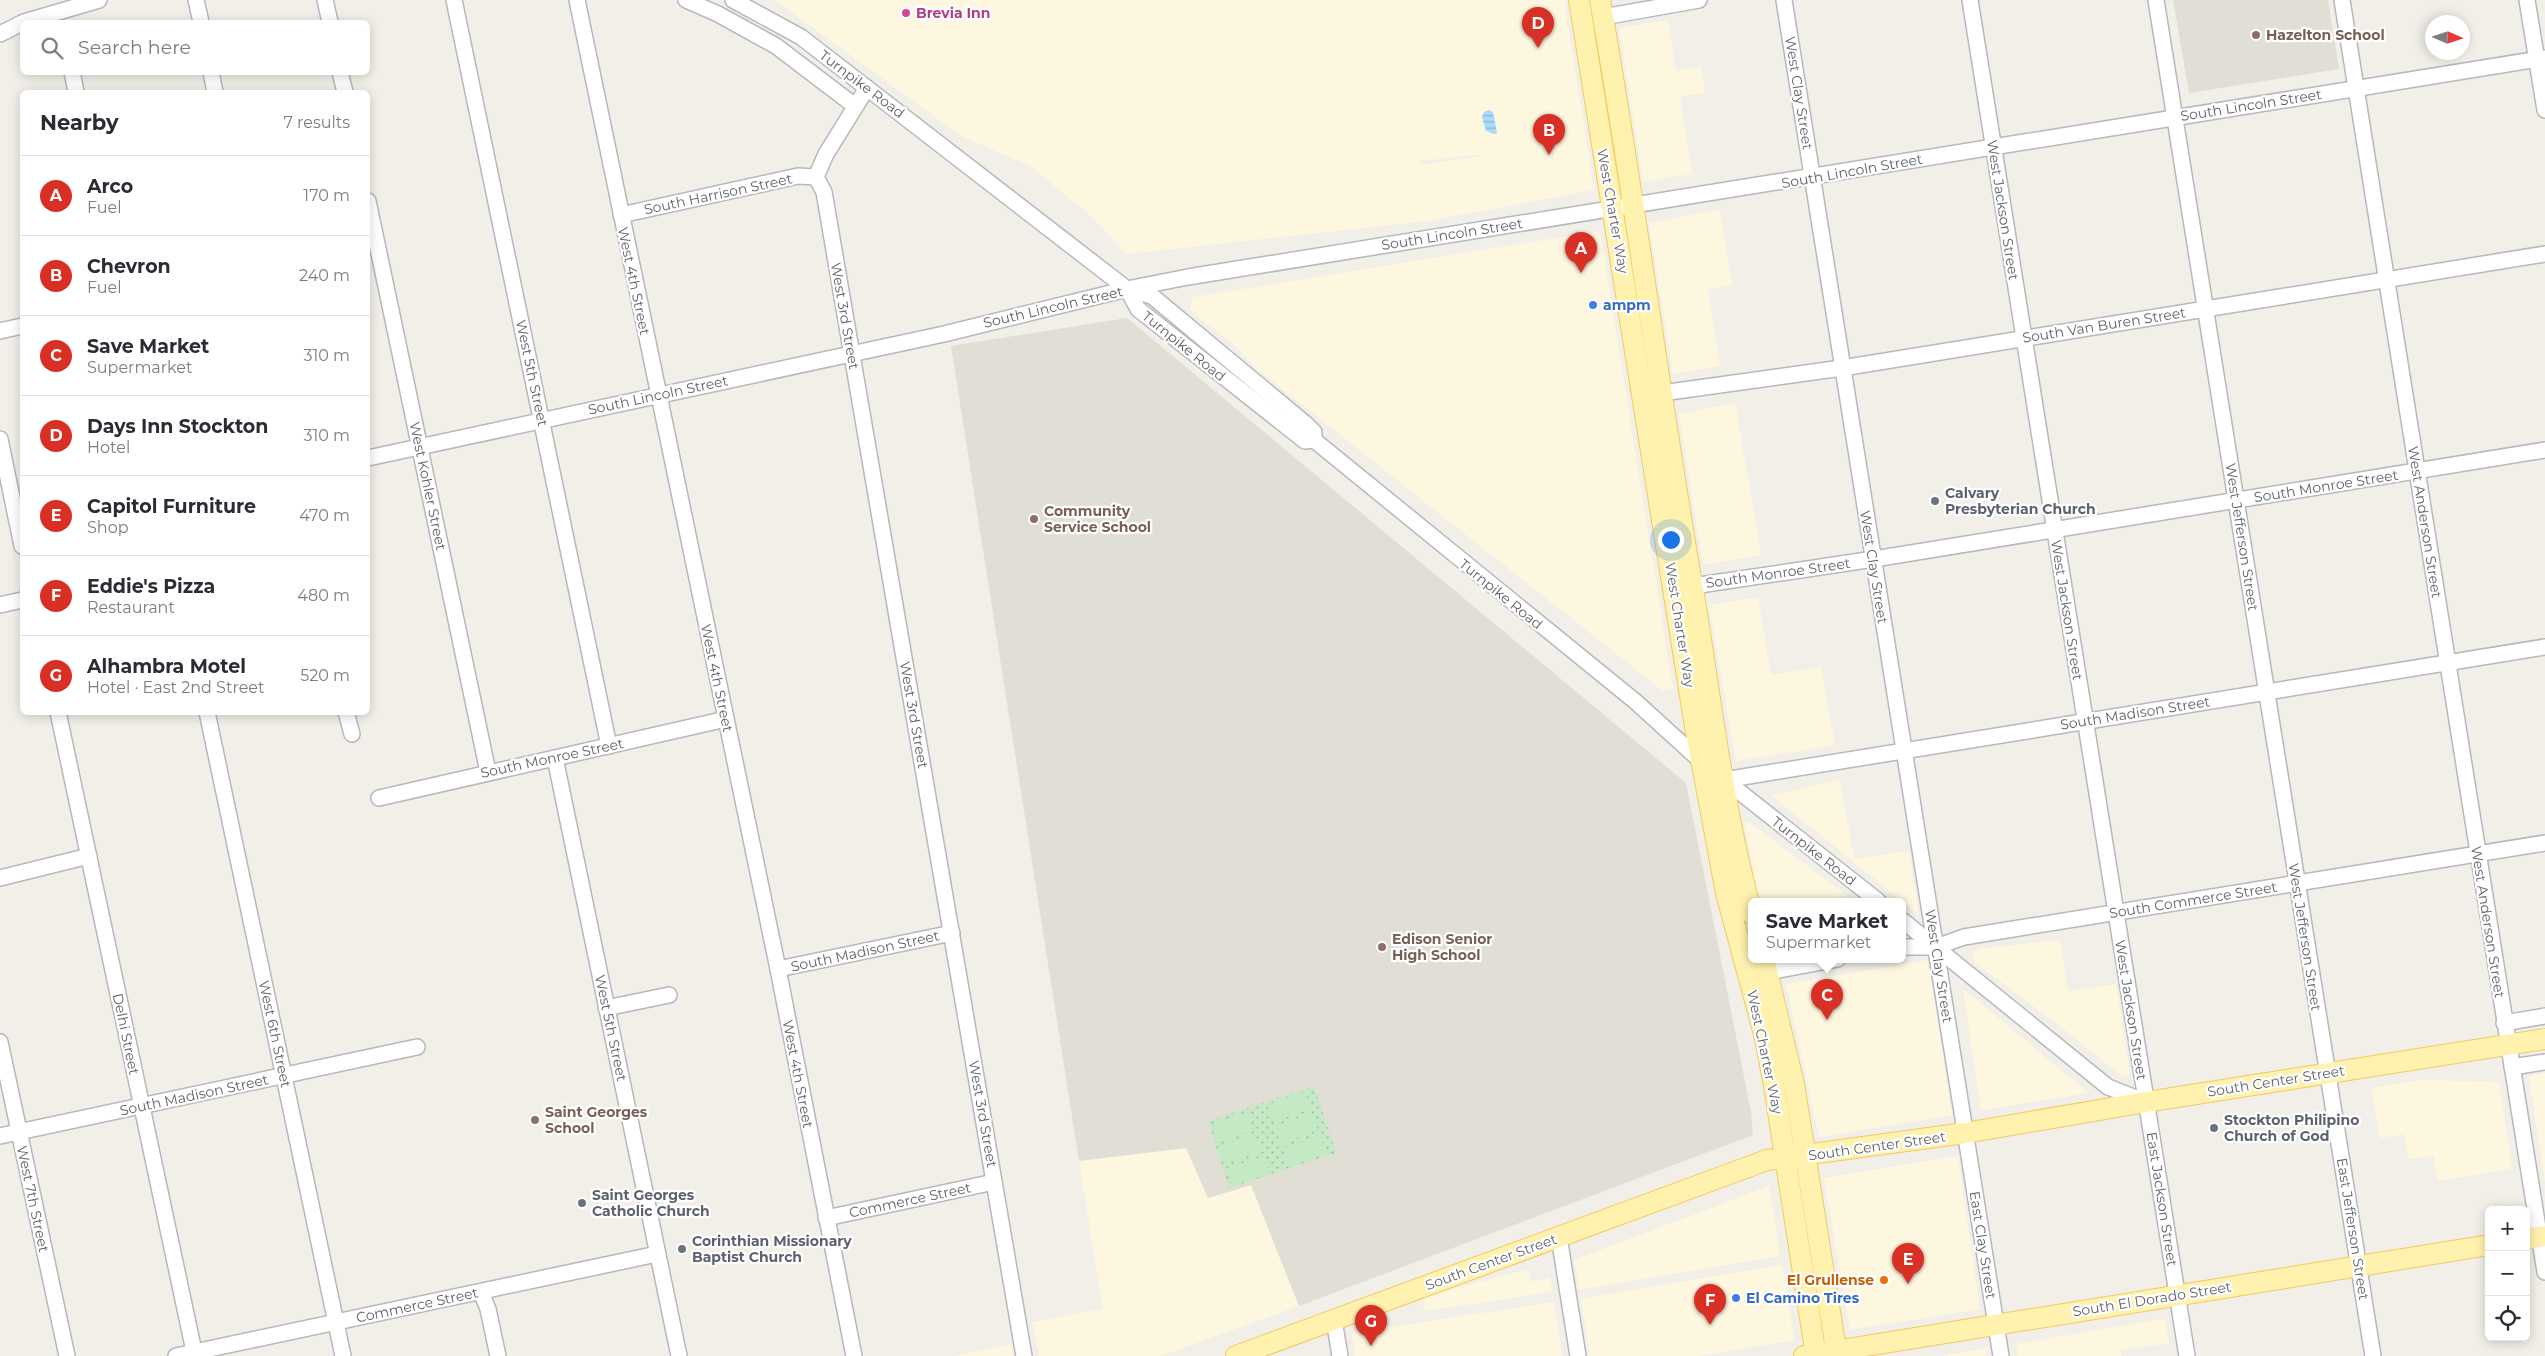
<!DOCTYPE html>
<html lang="en">
<head>
<meta charset="utf-8">
<style>
  :root { --surface:#fff; --page:#f7f7f7; --text:#2b2b33; --muted:#7c7c81; --line:#e1e1e2; --accent:#d93025 }
  body { margin:0; font-family:Montserrat,sans-serif; background:var(--page); color:var(--text) }
  .controls { position:absolute; right:15px; bottom:15px; display:grid; overflow:hidden; border-radius:8px; box-shadow:0 2px 12px #0003 }
  .controls button { width:45px; height:45px; display:grid; place-items:center; padding:0; border:0; border-bottom:1px solid var(--line); background:var(--surface); color:var(--text); font:25px sans-serif }
  .compass { position:absolute; left:2425px; top:15px; width:45px; height:45px; border-radius:50%; background:var(--surface); box-shadow:0 2px 12px #0003; rotate:93deg }
  .you { position:absolute; left:1670px; top:539px; width:18px; height:18px; margin:-12px; border:4px solid #fff; border-radius:50%; background:#1a73e8; box-shadow:0 0 0 8px #1a73e833 }
  .badge { display:grid; place-items:center; width:32px; height:32px; border-radius:50%; background:var(--accent); color:#fff; font-size:16px; font-weight:700 }
  .pin { position:absolute; translate:-50% -41px; filter:drop-shadow(0 1px 2px #0008) }
  .pin::after { content:''; position:absolute; top:26px; width:18px; height:15px; background:inherit; clip-path:polygon(0 0,100% 0,50% 100%) }
  .popup { position:absolute; left:1748px; top:898px; width:158px; height:65px; box-sizing:border-box; display:grid; place-content:center; border-radius:8px; background:var(--surface); filter:drop-shadow(0 1px 4px #0005); font-size:16px; white-space:nowrap; color:var(--muted) }
  .popup b { font-size:19px; color:var(--text) }
  .popup::after { content:''; position:absolute; left:50%; top:100%; margin-left:-10px; border:10px solid transparent; border-top-color:var(--surface) }
  .list { margin:0; padding:0; list-style:none }
  h2 { display:flex; justify-content:space-between; align-items:center; height:65px; margin:0; padding:0 20px; font-size:21px }
  h2 small { font-size:16px; font-weight:400; color:var(--muted) }
  .list li { display:grid; grid-template-columns:32px 1fr auto; gap:15px; align-items:center; box-sizing:border-box; height:80px; padding:0 20px; border-top:1px solid var(--line) }
  .list b { display:block; font-size:19px; white-space:nowrap }
  .list p { margin:0; font-size:16px; white-space:nowrap; color:var(--muted) }
  .list em { font-size:16px; font-style:normal; color:var(--muted) }
  .icon { flex:none; width:28px; height:28px; fill:none; stroke:currentColor; stroke-width:2; stroke-linecap:round; stroke-linejoin:round }
  .map { position:relative; flex:none; width:2545px; height:1356px; overflow:hidden }
  .search { position:absolute; background:var(--surface); box-shadow:0 2px 12px #0003; left:20px; top:20px; width:350px; height:55px; display:flex; align-items:center; gap:12px; box-sizing:border-box; padding:0 18px; border-radius:8px; color:var(--muted); font-size:19px }
  .panel { position:absolute; background:var(--surface); box-shadow:0 2px 12px #0003; left:20px; top:90px; width:350px; height:625px; border-radius:8px }
  .map>svg:first-child { display:block }
  .commercial { fill:#fef7e0; fill-rule:evenodd }
  .education { fill:#e1ded6 }
  .grass { fill:url(#grass-dots) }
  .garden { fill:#c5e8c5 }
  .water { fill:url(#water-rules) }
  .lines { fill:none; stroke-linecap:round; stroke-linejoin:round }
  .minor-casing { stroke:#b5b8bc; stroke-width:18 }
  .major-casing { stroke:#f2c960; stroke-width:22 }
  .minor { stroke:#fff; stroke-width:15 }
  .major { stroke:#fff2af; stroke-width:20 }
  .hotel-dot { fill:#d1479c; stroke:#fff; stroke-width:2 }
  .education-dot { fill:#8d6e63; stroke:#fff; stroke-width:2 }
  .shop-dot { fill:#3f7fe0; stroke:#fff; stroke-width:2 }
  .worship-dot { fill:#6b7280; stroke:#fff; stroke-width:2 }
  .food-dot { fill:#e8710a; stroke:#fff; stroke-width:2 }
  .labels { text-anchor:middle; stroke-width:4.5; stroke-linejoin:round; paint-order:stroke }
  .hotel-label { font-size:14px; font-weight:bold; fill:#b23c85; stroke:#fff; text-anchor:start }
  .education-label { font-size:14px; font-weight:bold; fill:#785e54; stroke:#fff; text-anchor:start }
  .street-label { font-size:14px; fill:#5f6368; stroke:#fff }
  .shop-label { font-size:14px; font-weight:bold; fill:#366cbe; stroke:#fff; text-anchor:start }
  .worship-label { font-size:14px; font-weight:bold; fill:#5b616d; stroke:#fff; text-anchor:start }
  .food-label { font-size:14px; font-weight:bold; fill:#c56008; stroke:#fff; text-anchor:end }
</style>
</head>
<body>
<div class="map">
<svg width="2545" height="1356" viewBox="0 0 2545 1356">
  <defs>
    <pattern id="grass-dots" width="8" height="8" patternUnits="userSpaceOnUse" patternTransform="scale(1.25)"><rect width="8" height="8" fill="#c5e8c5"/><path d="M2 2h.1M6 6h.1" fill="none" stroke="#a3c0a4" stroke-width="1.8" stroke-linecap="round"/></pattern>
    <pattern id="water-rules" width="6" height="5" patternUnits="userSpaceOnUse" patternTransform="scale(1.25)"><rect width="6" height="5" fill="#aadaff"/><path d="M0 2.5h6" fill="none" stroke="#8eb4d2"/></pattern>
  </defs>
  <rect width="100%" height="100%" fill="#f1efe8"/>
  <g class="commercial">
    <path d="M 775,0 L 1564,0 L 1594,190 L 1428,221 L 1126,254 L 1089,214 L 1030,166 L 961,136 ZM 1482,154 L 1482,156 L 1421,165 L 1420,161 Z"/>
    <path d="M 1668,20 L 1676,71 L 1701,67 L 1705,93 L 1680,96 L 1692,174 L 1643,182 L 1619,28 Z"/>
    <path d="M 1720,210 L 1732,285 L 1708,290 L 1720,366 L 1673,374 L 1649,223 Z"/>
    <path d="M 1600,231 L 1673,689 L 1663,691 L 1257,369 L 1232,343 L 1189,310 L 1193,297 Z"/>
    <path d="M 1735,403 L 1761,555 L 1703,565 L 1679,414 Z"/>
    <path d="M 1758,597 L 1771,675 L 1821,667 L 1835,745 L 1736,761 L 1709,605 Z"/>
    <path d="M 1840,779 L 1854,859 L 1909,851 L 1919,915 L 1772,796 Z"/>
    <path d="M 1744,823 L 1750,823 L 1854,901 L 1759,901 Z"/>
    <path d="M 2060,940 L 2068,991 L 2116,984 L 2130,1076 L 2123,1077 L 2069,1033 L 1974,962 L 1972,955 L 1978,949 Z"/>
    <path d="M 1928,960 L 1952,1115 L 1819,1137 L 1786,984 Z"/>
    <path d="M 1963,989 L 2089,1093 L 1981,1110 Z"/>
    <path d="M 2545,1073 L 2545,1183 L 2529,1076 Z"/>
    <path d="M 2422,1080 L 2499,1082 L 2512,1169 L 2438,1181 L 2434,1156 L 2408,1159 L 2404,1134 L 2380,1138 L 2371,1088 Z"/>
    <path d="M 1186,1148 L 1208,1198 L 1251,1185 L 1299,1306 L 1161,1356 L 1039,1356 L 1032,1322 L 1103,1309 L 1079,1161 Z"/>
    <path d="M 1958,1156 L 1980,1309 L 1850,1330 L 1824,1178 Z"/>
    <path d="M 1769,1186 L 1780,1256 L 1579,1290 L 1574,1260 Z"/>
    <path d="M 1782,1265 L 1794,1340 L 1698,1356 L 1590,1356 L 1581,1299 Z"/>
    <path d="M 1529,1269 L 1531,1282 L 1550,1277 L 1552,1292 L 1425,1311 L 1423,1297 Z"/>
    <path d="M 1554,1302 L 1562,1356 L 1355,1356 L 1352,1333 Z"/>
    <path d="M 2165,1319 L 2169,1343 L 2121,1350 L 2121,1356 L 2018,1356 L 2016,1344 Z"/>
    <path d="M 1011,1344 L 1013,1356 L 955,1356 Z"/>
    <path d="M 1986,1348 L 1987,1356 L 1942,1356 Z"/>
  </g>
  <g class="education">
    <path d="M 2173,0 L 2328,0 L 2339,69 L 2189,93 Z"/>
    <path d="M 1127,318 L 1686,783 L 1751,1112 L 1753,1135 L 1299,1306 L 1251,1185 L 1208,1198 L 1186,1148 L 1079,1161 L 951,346 Z"/>
  </g>
  <path class="grass" d="M 1314,1086 L 1336,1153 L 1229,1188 L 1208,1121 Z"/>
  <g class="garden">
    <path d="M 1305,1091 L 1311,1108 L 1274,1122 L 1267,1105 Z"/>
    <path d="M 1248,1112 L 1254,1129 L 1217,1142 L 1211,1125 Z"/>
    <path d="M 1312,1113 L 1318,1130 L 1281,1144 L 1275,1127 Z"/>
    <path d="M 1255,1134 L 1262,1151 L 1224,1164 L 1218,1147 Z"/>
    <path d="M 1320,1135 L 1326,1152 L 1289,1166 L 1283,1149 Z"/>
    <path d="M 1264,1156 L 1270,1173 L 1232,1186 L 1226,1169 Z"/>
  </g>
  <path class="water" d="M 1489,110 L 1493,112 L 1497,133 L 1494,134 L 1486,131 L 1482,117 L 1484,112 Z"/>
  <g class="lines">
    <defs>
      <g id="minor">
        <path d="M 196,0 L 201,22"/>
        <path d="M 325,0 L 330,22"/>
        <path d="M 454,0 L 609,746"/>
        <path d="M 577,0 L 778,969 L 854,1356"/>
        <path d="M 686,0 L 718,14 L 776,46 L 855,106"/>
        <path d="M 733,0 L 801,37 L 1127,289 L 1152,296 L 1307,425 L 1314,432 L 1314,440"/>
        <path d="M 1784,0 L 2001,1356"/>
        <path d="M 1970,0 L 2187,1356"/>
        <path d="M 2156,0 L 2373,1356"/>
        <path d="M 2342,0 L 2545,1272"/>
        <path d="M 2527,0 L 2545,110"/>
        <path d="M 1603,17 L 1699,0"/>
        <path d="M 24,22 L 99,0"/>
        <path d="M 0,34 L 22,23"/>
        <path d="M 72,72 L 76,92"/>
        <path d="M 211,72 L 215,92"/>
        <path d="M 340,72 L 345,92"/>
        <path d="M 867,88 L 826,154 L 816,177 L 824,192 L 1024,1356"/>
        <path d="M 368,201 L 488,772"/>
        <path d="M 621,215 L 798,176 L 816,177"/>
        <path d="M 1127,289 L 1138,309 L 1305,441 L 1314,440 L 1636,702 L 1703,763 L 1878,901"/>
        <path d="M 0,331 L 22,326"/>
        <path d="M 1662,393 L 1842,368 L 2545,254"/>
        <path d="M 0,439 L 22,546"/>
        <path d="M 368,458 L 944,334 L 1127,289 L 1188,277 L 2545,58"/>
        <path d="M 1693,586 L 1874,559 L 2545,450"/>
        <path d="M 0,605 L 22,600"/>
        <path d="M 58,712 L 195,1356"/>
        <path d="M 207,712 L 343,1356"/>
        <path d="M 346,712 L 352,734"/>
        <path d="M 555,758 L 679,1356"/>
        <path d="M 1724,780 L 2545,647"/>
        <path d="M 379,798 L 726,719"/>
        <path d="M 0,878 L 89,856"/>
        <path d="M 1902,920 L 2108,1087 L 2146,1102"/>
        <path d="M 1902,947 L 1936,947 L 1964,937 L 2545,843"/>
        <path d="M 778,969 L 952,933"/>
        <path d="M 1768,972 L 1838,959"/>
        <path d="M 606,1008 L 669,995"/>
        <path d="M 2504,1023 L 2545,1016"/>
        <path d="M 0,1042 L 67,1356"/>
        <path d="M 2512,1067 L 2545,1062"/>
        <path d="M 0,1136 L 417,1047"/>
        <path d="M 826,1218 L 994,1182"/>
        <path d="M 1559,1237 L 1578,1356"/>
        <path d="M 481,1292 L 488,1309 L 498,1356"/>
        <path d="M 1334,1320 L 1340,1356"/>
        <path d="M 176,1356 L 657,1254"/>
      </g>
      <g id="major">
        <path d="M 1579,0 L 1695,727 L 1726,893 L 1765,1038 L 1774,1086 L 1816,1356"/>
        <path d="M 1600,0 C 1634,194 1659,390 1692,584 C 1711,694 1722,806 1752,914"/>
        <path d="M 1764,959 L 1794,1084 L 1837,1356"/>
        <path d="M 2526,1239 L 2545,1236"/>
        <path d="M 1236,1356 L 1767,1160 L 1965,1133 L 2146,1102 L 2545,1039"/>
        <path d="M 1804,1356 L 2489,1245"/>
      </g>
    </defs>
    <use href="#minor" class="minor-casing"/>
    <use href="#major" class="major-casing"/>
    <use href="#minor" class="minor"/>
    <use href="#major" class="major"/>
  </g>
  <circle class="hotel-dot" cx="906" cy="13" r="5"/>
  <g class="education-dot">
    <circle cx="2256" cy="35" r="5"/>
    <circle cx="1034" cy="519" r="5"/>
    <circle cx="1382" cy="947" r="5"/>
    <circle cx="535" cy="1120" r="5"/>
  </g>
  <g class="shop-dot">
    <circle cx="1593" cy="305" r="5"/>
    <circle cx="1736" cy="1298" r="5"/>
  </g>
  <g class="worship-dot">
    <circle cx="1935" cy="501" r="5"/>
    <circle cx="2214" cy="1128" r="5"/>
    <circle cx="582" cy="1203" r="5"/>
    <circle cx="682" cy="1249" r="5"/>
  </g>
  <circle class="food-dot" cx="1884" cy="1280" r="5"/>
  <g class="labels">
    <g class="hotel-label">
      <text x="916" y="18">Brevia Inn</text>
    </g>
    <g class="education-label">
      <text x="2266" y="40">Hazelton School</text>
      <text x="1044" y="516">Community<tspan x="1044" dy="16">Service School</tspan></text>
      <text x="1392" y="944">Edison Senior<tspan x="1392" dy="16">High School</tspan></text>
      <text x="545" y="1117">Saint Georges<tspan x="545" dy="16">School</tspan></text>
    </g>
    <g class="street-label">
      <text transform="translate(862 84) rotate(37)" y="5">Turnpike Road</text>
      <text transform="translate(1799 93) rotate(81)" y="5">West Clay Street</text>
      <text transform="translate(2251 105) rotate(-9)" y="5">South Lincoln Street</text>
      <text transform="translate(1852 171) rotate(-10)" y="5">South Lincoln Street</text>
      <text transform="translate(718 194) rotate(-12)" y="5">South Harrison Street</text>
      <text transform="translate(2003 210) rotate(81)" y="5">West Jackson Street</text>
      <text transform="translate(1613 211) rotate(80)" y="5">West Charter Way</text>
      <text transform="translate(1452 234) rotate(-9)" y="5">South Lincoln Street</text>
      <text transform="translate(634 281) rotate(78)" y="5">West 4th Street</text>
      <text transform="translate(1053 307) rotate(-13)" y="5">South Lincoln Street</text>
      <text transform="translate(845 316) rotate(80)" y="5">West 3rd Street</text>
      <text transform="translate(2104 325) rotate(-9)" y="5">South Van Buren Street</text>
      <text transform="translate(1184 346) rotate(39)" y="5">Turnpike Road</text>
      <text transform="translate(532 373) rotate(78)" y="5">West 5th Street</text>
      <text transform="translate(658 395) rotate(-12)" y="5">South Lincoln Street</text>
      <text transform="translate(428 486) rotate(78)" y="5">West Kohler Street</text>
      <text transform="translate(2326 486) rotate(-9)" y="5">South Monroe Street</text>
      <text transform="translate(2425 522) rotate(81)" y="5">West Anderson Street</text>
      <text transform="translate(2242 537) rotate(81)" y="5">West Jefferson Street</text>
      <text transform="translate(1874 567) rotate(81)" y="5">West Clay Street</text>
      <text transform="translate(1778 573) rotate(-8)" y="5">South Monroe Street</text>
      <text transform="translate(1501 594) rotate(39)" y="5">Turnpike Road</text>
      <text transform="translate(2067 610) rotate(81)" y="5">West Jackson Street</text>
      <text transform="translate(1680 625) rotate(81)" y="5">West Charter Way</text>
      <text transform="translate(717 678) rotate(78)" y="5">West 4th Street</text>
      <text transform="translate(2135 713) rotate(-9)" y="5">South Madison Street</text>
      <text transform="translate(914 715) rotate(80)" y="5">West 3rd Street</text>
      <text transform="translate(552 758) rotate(-12)" y="5">South Monroe Street</text>
      <text transform="translate(1814 851) rotate(38)" y="5">Turnpike Road</text>
      <text transform="translate(2193 900) rotate(-9)" y="5">South Commerce Street</text>
      <text transform="translate(2488 922) rotate(81)" y="5">West Anderson Street</text>
      <text transform="translate(2305 937) rotate(81)" y="5">West Jefferson Street</text>
      <text transform="translate(865 951) rotate(-12)" y="5">South Madison Street</text>
      <text transform="translate(1939 966) rotate(81)" y="5">West Clay Street</text>
      <text transform="translate(2131 1010) rotate(81)" y="5">West Jackson Street</text>
      <text transform="translate(611 1028) rotate(78)" y="5">West 5th Street</text>
      <text transform="translate(126 1034) rotate(78)" y="5">Delhi Street</text>
      <text transform="translate(275 1034) rotate(78)" y="5">West 6th Street</text>
      <text transform="translate(1765 1052) rotate(78)" y="5">West Charter Way</text>
      <text transform="translate(798 1074) rotate(79)" y="5">West 4th Street</text>
      <text transform="translate(2276 1081) rotate(-9)" y="5">South Center Street</text>
      <text transform="translate(194 1095) rotate(-12)" y="5">South Madison Street</text>
      <text transform="translate(983 1114) rotate(80)" y="5">West 3rd Street</text>
      <text transform="translate(1877 1146) rotate(-8)" y="5">South Center Street</text>
      <text transform="translate(33 1199) rotate(78)" y="5">West 7th Street</text>
      <text transform="translate(2162 1199) rotate(81)" y="5">East Jackson Street</text>
      <text transform="translate(910 1200) rotate(-12)" y="5">Commerce Street</text>
      <text transform="translate(2353 1229) rotate(81)" y="5">East Jefferson Street</text>
      <text transform="translate(1983 1245) rotate(81)" y="5">East Clay Street</text>
      <text transform="translate(1491 1262) rotate(-20)" y="5">South Center Street</text>
      <text transform="translate(2152 1299) rotate(-9)" y="5">South El Dorado Street</text>
      <text transform="translate(417 1305) rotate(-12)" y="5">Commerce Street</text>
    </g>
    <g class="shop-label">
      <text x="1603" y="310">ampm</text>
      <text x="1746" y="1303">El Camino Tires</text>
    </g>
    <g class="worship-label">
      <text x="1945" y="498">Calvary<tspan x="1945" dy="16">Presbyterian Church</tspan></text>
      <text x="2224" y="1125">Stockton Philipino<tspan x="2224" dy="16">Church of God</tspan></text>
      <text x="592" y="1200">Saint Georges<tspan x="592" dy="16">Catholic Church</tspan></text>
      <text x="692" y="1246">Corinthian Missionary<tspan x="692" dy="16">Baptist Church</tspan></text>
    </g>
    <g class="food-label">
      <text x="1874" y="1285">El Grullense</text>
    </g>
  </g>
</svg>
<div class="controls">
<button>+</button>
<button>−</button>
<button><svg class="icon" aria-label="locate" viewBox="0 0 24 24"><circle cx="12" cy="12" r="6"/><path d="M12 2v4M12 18v4M2 12h4M18 12h4"/></svg></button>
</div>
<svg class="compass" viewBox="-18 -18 36 36"><path d="M0-13l5 13h-10z" fill="#e53935"/><path d="M0 13l5-13h-10z" fill="#7c7c81"/></svg>
<div class="you"></div>
<div class="pin badge" style="left:1581px;top:273px">A</div>
<div class="pin badge" style="left:1549px;top:155px">B</div>
<div class="pin badge" style="left:1827px;top:1020px">C</div>
<div class="popup"><b>Save Market</b>Supermarket</div>
<div class="pin badge" style="left:1538px;top:48px">D</div>
<div class="pin badge" style="left:1908px;top:1284px">E</div>
<div class="pin badge" style="left:1710px;top:1325px">F</div>
<div class="pin badge" style="left:1371px;top:1346px">G</div>
<div class="search"><svg class="icon" aria-label="search" viewBox="0 0 24 24"><circle cx="10" cy="10" r="6"/><path d="M15 15l6 6"/></svg>Search here</div>
<section class="panel">
<h2>Nearby<small>7 results</small></h2>
<ul class="list">
<li><span class="badge">A</span><div><b>Arco</b><p>Fuel</p></div><em>170 m</em></li>
<li><span class="badge">B</span><div><b>Chevron</b><p>Fuel</p></div><em>240 m</em></li>
<li><span class="badge">C</span><div><b>Save Market</b><p>Supermarket</p></div><em>310 m</em></li>
<li><span class="badge">D</span><div><b>Days Inn Stockton</b><p>Hotel</p></div><em>310 m</em></li>
<li><span class="badge">E</span><div><b>Capitol Furniture</b><p>Shop</p></div><em>470 m</em></li>
<li><span class="badge">F</span><div><b>Eddie's Pizza</b><p>Restaurant</p></div><em>480 m</em></li>
<li><span class="badge">G</span><div><b>Alhambra Motel</b><p>Hotel · East 2nd Street</p></div><em>520 m</em></li>
</ul>
</section>
</div>
</body>
</html>
